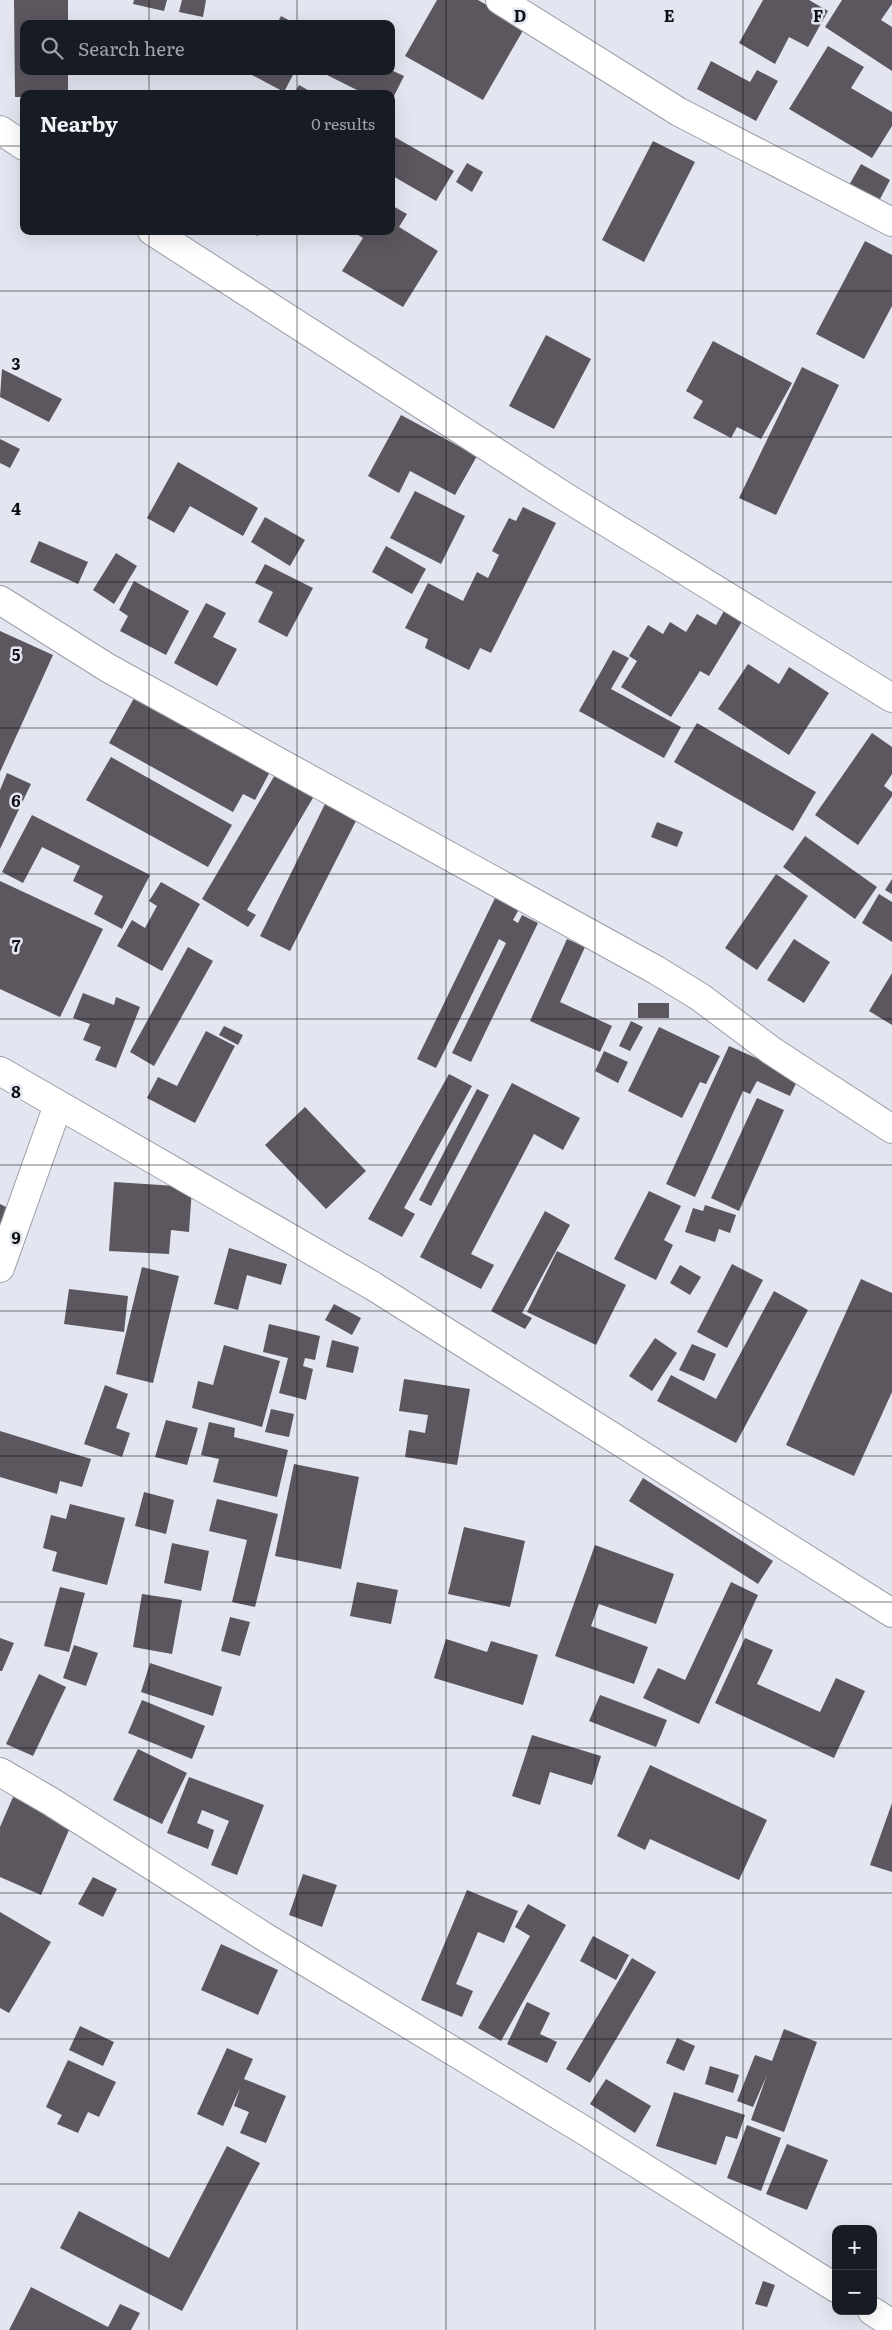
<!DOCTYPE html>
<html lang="en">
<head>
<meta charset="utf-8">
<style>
  :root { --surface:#171b24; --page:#20242c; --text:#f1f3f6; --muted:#9ea1a6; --line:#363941 }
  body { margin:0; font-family:Literata,serif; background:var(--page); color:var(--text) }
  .controls { position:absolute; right:15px; bottom:15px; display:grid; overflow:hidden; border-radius:10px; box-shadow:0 5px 20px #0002 }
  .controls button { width:45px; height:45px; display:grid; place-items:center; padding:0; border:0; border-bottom:1px solid var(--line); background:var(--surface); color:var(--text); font:25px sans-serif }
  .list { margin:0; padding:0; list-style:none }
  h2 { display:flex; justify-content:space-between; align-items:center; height:65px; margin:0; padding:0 20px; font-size:21px }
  h2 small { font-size:16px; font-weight:400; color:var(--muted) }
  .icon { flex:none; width:28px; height:28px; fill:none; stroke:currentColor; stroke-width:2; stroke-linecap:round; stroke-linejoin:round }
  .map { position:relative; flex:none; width:892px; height:2330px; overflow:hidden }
  .search { position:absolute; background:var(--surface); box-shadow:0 5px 20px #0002; left:20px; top:20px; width:375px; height:55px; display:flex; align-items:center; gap:12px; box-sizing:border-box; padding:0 18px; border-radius:10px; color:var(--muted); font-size:19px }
  .panel { position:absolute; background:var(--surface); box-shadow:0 5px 20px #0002; left:20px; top:90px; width:375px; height:145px; border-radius:10px }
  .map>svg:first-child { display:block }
  .building { fill:#5c565e }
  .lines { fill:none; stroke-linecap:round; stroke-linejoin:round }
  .minor-casing { stroke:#9a9da7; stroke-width:30 }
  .minor { stroke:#fff; stroke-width:28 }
  .grid { fill:none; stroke:#0c0d11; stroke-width:1; stroke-opacity:0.55 }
  .grid-label { font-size:16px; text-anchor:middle; font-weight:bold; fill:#0c0d11; stroke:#e3e6f1; stroke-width:5; stroke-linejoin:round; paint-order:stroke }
</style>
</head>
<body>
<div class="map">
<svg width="892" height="2330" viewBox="0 0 892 2330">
  <rect width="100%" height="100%" fill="#e3e6f1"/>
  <g class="building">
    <path d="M 14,0 L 68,0 L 68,24 L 24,24 L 24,71 L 68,71 L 68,94 L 24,94 L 24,97 L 15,97 Z"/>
    <path d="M 134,0 L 167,0 L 164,11 L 133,4 Z"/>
    <path d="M 182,0 L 206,0 L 203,17 L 179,12 Z"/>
    <path d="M 437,0 L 478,0 L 525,27 L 483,100 L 405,56 Z"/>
    <path d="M 763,0 L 809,0 L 828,11 L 808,47 L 789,37 L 775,64 L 739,43 Z"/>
    <path d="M 842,0 L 892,0 L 892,4 L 881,20 L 892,27 L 892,71 L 825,27 Z"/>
    <path d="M 281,16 L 296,24 L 277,24 Z"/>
    <path d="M 828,46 L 864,67 L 851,88 L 892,112 L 892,126 L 872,158 L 789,109 Z"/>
    <path d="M 711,61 L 750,82 L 757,70 L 778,81 L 756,121 L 697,89 Z"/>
    <path d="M 391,70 L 404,76 L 391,102 L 391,94 L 365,94 L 319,71 Z"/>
    <path d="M 251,71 L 295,71 L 284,92 L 250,74 Z"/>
    <path d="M 299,85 L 315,94 L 294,94 Z"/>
    <path d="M 391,135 L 454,171 L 436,201 L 391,175 Z"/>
    <path d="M 653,141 L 695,162 L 644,262 L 602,240 Z"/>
    <path d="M 467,163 L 483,172 L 472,192 L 456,182 Z"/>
    <path d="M 861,164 L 890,180 L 878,203 L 848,187 Z"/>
    <path d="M 391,205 L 407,214 L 399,227 L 438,251 L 403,307 L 342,271 L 363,238 L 352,231 L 391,231 Z"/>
    <path d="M 249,231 L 260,231 L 258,236 Z"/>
    <path d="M 865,241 L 892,255 L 892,306 L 864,359 L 816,334 Z"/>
    <path d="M 546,335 L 591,359 L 554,429 L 509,406 Z"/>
    <path d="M 713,341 L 792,383 L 761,439 L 737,427 L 731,438 L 693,418 L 703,401 L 686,391 Z"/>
    <path d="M 802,367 L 839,385 L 776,515 L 739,498 Z"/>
    <path d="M 2,369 L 62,399 L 49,422 L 0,397 Z"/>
    <path d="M 401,415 L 477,456 L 455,495 L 410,471 L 399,493 L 368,476 Z"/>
    <path d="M 0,439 L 20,449 L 10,468 L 0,463 Z"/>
    <path d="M 178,462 L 258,508 L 243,536 L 190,506 L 174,533 L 147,518 Z"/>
    <path d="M 415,491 L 465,516 L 441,564 L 390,538 Z"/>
    <path d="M 523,507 L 556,523 L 491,653 L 480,648 L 469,670 L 425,648 L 428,639 L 405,628 L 428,583 L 463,601 L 477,572 L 488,578 L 499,555 L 492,551 L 509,518 L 516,521 Z"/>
    <path d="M 265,517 L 305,540 L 290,566 L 251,542 Z"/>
    <path d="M 39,541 L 88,562 L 78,584 L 30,562 Z"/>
    <path d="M 386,546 L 426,569 L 412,594 L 372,572 Z"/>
    <path d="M 116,553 L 137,566 L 114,604 L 93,590 Z"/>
    <path d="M 265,564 L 313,588 L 287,637 L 258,622 L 273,592 L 255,583 Z"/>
    <path d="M 134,581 L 189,611 L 166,655 L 120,631 L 128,616 L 119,610 Z"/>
    <path d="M 206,603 L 226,613 L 213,637 L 237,649 L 217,686 L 174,663 Z"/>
    <path d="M 728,604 L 746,615 L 709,676 L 700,671 L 671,717 L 621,687 L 637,661 L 629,656 L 648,625 L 663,634 L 670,622 L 686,632 L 697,614 L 716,625 Z"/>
    <path d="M 0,631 L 53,655 L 0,772 Z"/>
    <path d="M 613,650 L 629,658 L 611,689 L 681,727 L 664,758 L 579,711 Z"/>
    <path d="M 748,664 L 779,684 L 789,667 L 829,693 L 789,755 L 718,709 Z"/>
    <path d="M 138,691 L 273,766 L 255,800 L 243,794 L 233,812 L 109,743 Z"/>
    <path d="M 697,723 L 816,792 L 793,831 L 674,762 Z"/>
    <path d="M 872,733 L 892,747 L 892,774 L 884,786 L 892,792 L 892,796 L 858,845 L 815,815 Z"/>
    <path d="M 111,757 L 232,825 L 208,867 L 86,800 Z"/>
    <path d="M 279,768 L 317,791 L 247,910 L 256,915 L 248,927 L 202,899 Z"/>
    <path d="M 7,773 L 31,784 L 0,849 L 0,790 Z"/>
    <path d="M 325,804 L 357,819 L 290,951 L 260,936 Z"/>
    <path d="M 32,815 L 150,875 L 122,929 L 94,914 L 103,896 L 73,881 L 80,866 L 42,847 L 23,883 L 2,872 Z"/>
    <path d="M 657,822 L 683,832 L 677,847 L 651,837 Z"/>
    <path d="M 805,836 L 877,887 L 855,919 L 783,867 Z"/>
    <path d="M 776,874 L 808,896 L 757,970 L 725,948 Z"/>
    <path d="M 892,879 L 892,894 L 885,890 Z"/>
    <path d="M 0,881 L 103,929 L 60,1017 L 0,989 Z"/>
    <path d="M 161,882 L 200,904 L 162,971 L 117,946 L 132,920 L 145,928 L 157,906 L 149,901 Z"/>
    <path d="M 879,894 L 892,902 L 892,942 L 862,923 Z"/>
    <path d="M 495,898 L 519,909 L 513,920 L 518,923 L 522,915 L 538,923 L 471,1062 L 452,1053 L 506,943 L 499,939 L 436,1068 L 417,1059 Z"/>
    <path d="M 567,939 L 585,947 L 560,1002 L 612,1026 L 600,1052 L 530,1021 Z"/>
    <path d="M 794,939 L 830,962 L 804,1003 L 767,980 Z"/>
    <path d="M 188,947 L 213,961 L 154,1066 L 130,1052 Z"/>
    <path d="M 892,973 L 892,1025 L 869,1011 Z"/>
    <path d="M 83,993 L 114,1005 L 116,997 L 140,1007 L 116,1068 L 95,1060 L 101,1047 L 83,1040 L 90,1024 L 73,1018 Z"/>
    <rect x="638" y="1003" width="31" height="15"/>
    <path d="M 631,1021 L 643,1027 L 630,1051 L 619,1046 Z"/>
    <path d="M 224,1026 L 243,1035 L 238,1045 L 219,1035 Z"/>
    <path d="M 659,1027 L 720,1056 L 706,1084 L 700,1082 L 682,1118 L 628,1091 Z"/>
    <path d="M 206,1031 L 235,1046 L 195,1123 L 147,1098 L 158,1077 L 177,1086 Z"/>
    <path d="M 729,1046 L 799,1077 L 790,1096 L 757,1081 L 750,1094 L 743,1091 L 695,1197 L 666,1184 Z"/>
    <path d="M 604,1051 L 628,1062 L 618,1083 L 595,1071 Z"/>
    <path d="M 449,1074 L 472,1086 L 404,1208 L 415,1214 L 402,1237 L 368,1219 Z"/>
    <path d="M 512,1083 L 580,1118 L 563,1150 L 534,1134 L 471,1254 L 494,1265 L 481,1289 L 420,1257 Z"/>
    <path d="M 477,1089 L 489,1095 L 431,1206 L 419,1200 Z"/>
    <path d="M 757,1098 L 784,1110 L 739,1211 L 711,1198 Z"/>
    <path d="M 305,1107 L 366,1171 L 326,1209 L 265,1145 Z"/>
    <path d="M 114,1182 L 192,1187 L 189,1232 L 171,1230 L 169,1254 L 109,1251 Z"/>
    <path d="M 649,1191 L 681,1206 L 664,1240 L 673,1245 L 656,1280 L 614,1259 Z"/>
    <path d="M 0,1204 L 16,1212 L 0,1244 Z"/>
    <path d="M 705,1205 L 736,1215 L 730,1233 L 719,1229 L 715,1242 L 685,1232 L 693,1208 L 703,1211 Z"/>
    <path d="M 545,1211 L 570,1225 L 522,1313 L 532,1318 L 525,1329 L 491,1311 Z"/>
    <path d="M 229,1248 L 287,1264 L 281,1285 L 247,1275 L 238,1310 L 214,1304 Z"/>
    <path d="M 557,1251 L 626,1285 L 596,1345 L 527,1312 Z"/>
    <path d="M 732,1264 L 763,1280 L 727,1348 L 697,1332 Z"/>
    <path d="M 680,1265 L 701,1277 L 690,1295 L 670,1283 Z"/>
    <path d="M 142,1267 L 179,1276 L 153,1383 L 116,1374 Z"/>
    <path d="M 861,1279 L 892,1293 L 892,1392 L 854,1476 L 786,1445 Z"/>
    <path d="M 69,1289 L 128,1296 L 124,1332 L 64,1324 Z"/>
    <path d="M 774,1291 L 808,1310 L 736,1443 L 657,1401 L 671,1375 L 716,1399 Z"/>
    <path d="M 334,1304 L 361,1318 L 352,1335 L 325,1320 Z"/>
    <path d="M 269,1324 L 320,1336 L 315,1360 L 305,1358 L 303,1366 L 313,1369 L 306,1400 L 279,1393 L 288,1358 L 263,1352 Z"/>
    <path d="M 655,1338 L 677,1353 L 652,1391 L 629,1376 Z"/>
    <path d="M 332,1340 L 359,1347 L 353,1373 L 326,1367 Z"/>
    <path d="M 692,1344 L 716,1354 L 704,1381 L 679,1370 Z"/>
    <path d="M 224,1345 L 280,1361 L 262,1427 L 192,1408 L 198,1381 L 213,1385 Z"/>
    <path d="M 404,1379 L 470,1389 L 457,1465 L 405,1457 L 409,1430 L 425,1433 L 428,1415 L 399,1411 Z"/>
    <path d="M 105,1385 L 128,1394 L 116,1428 L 130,1433 L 122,1457 L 84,1444 Z"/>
    <path d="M 271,1409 L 294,1414 L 289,1437 L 265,1432 Z"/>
    <path d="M 166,1420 L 198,1428 L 187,1465 L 155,1457 Z"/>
    <path d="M 209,1422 L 235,1428 L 234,1437 L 288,1450 L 277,1497 L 213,1482 L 219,1459 L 201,1455 Z"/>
    <path d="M 0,1431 L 91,1459 L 82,1487 L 60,1481 L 57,1494 L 0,1477 Z"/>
    <path d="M 294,1464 L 359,1477 L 341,1569 L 275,1556 Z"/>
    <path d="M 643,1478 L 773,1561 L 758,1584 L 629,1501 Z"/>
    <path d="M 144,1492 L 174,1500 L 166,1534 L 135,1526 Z"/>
    <path d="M 217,1499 L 278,1514 L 255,1607 L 232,1602 L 247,1540 L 209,1531 Z"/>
    <path d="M 70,1504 L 125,1518 L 107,1585 L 52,1571 L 57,1552 L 43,1548 L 51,1515 L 66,1519 Z"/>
    <path d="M 464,1527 L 525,1541 L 510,1607 L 448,1594 Z"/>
    <path d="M 172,1543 L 209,1551 L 201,1591 L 164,1583 Z"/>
    <path d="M 595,1545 L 674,1574 L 656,1624 L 599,1604 L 591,1626 L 648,1647 L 634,1684 L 555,1656 Z"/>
    <path d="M 357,1582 L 398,1590 L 391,1624 L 350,1616 Z"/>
    <path d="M 731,1582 L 758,1595 L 699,1724 L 643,1698 L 658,1668 L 685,1680 Z"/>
    <path d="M 60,1587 L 85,1593 L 69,1652 L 44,1646 Z"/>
    <path d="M 142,1594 L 182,1600 L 172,1654 L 133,1647 Z"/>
    <path d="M 230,1617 L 250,1622 L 240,1656 L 221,1651 Z"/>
    <path d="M 0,1638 L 14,1643 L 2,1671 L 0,1671 Z"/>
    <path d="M 745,1638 L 773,1650 L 757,1684 L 820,1712 L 836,1678 L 865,1691 L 834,1758 L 715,1703 Z"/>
    <path d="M 446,1639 L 487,1652 L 491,1641 L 538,1655 L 523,1705 L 434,1678 Z"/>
    <path d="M 74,1645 L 98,1653 L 86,1686 L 63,1678 Z"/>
    <path d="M 150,1663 L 222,1687 L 213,1716 L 141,1692 Z"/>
    <path d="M 39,1674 L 66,1687 L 33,1756 L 6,1744 Z"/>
    <path d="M 600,1695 L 667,1720 L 656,1747 L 589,1721 Z"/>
    <path d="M 142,1700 L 205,1726 L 192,1759 L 128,1733 Z"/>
    <path d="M 532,1735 L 601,1756 L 592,1785 L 550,1772 L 540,1805 L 512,1796 Z"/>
    <path d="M 138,1749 L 187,1773 L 162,1824 L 113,1800 Z"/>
    <path d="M 650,1765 L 767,1820 L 739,1880 L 650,1839 L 645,1850 L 617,1836 Z"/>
    <path d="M 189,1777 L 264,1805 L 237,1875 L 211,1865 L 229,1821 L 202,1810 L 197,1823 L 214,1830 L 208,1849 L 167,1833 Z"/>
    <path d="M 13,1797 L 72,1823 L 41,1895 L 0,1877 L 0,1827 Z"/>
    <path d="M 892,1803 L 892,1872 L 870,1865 Z"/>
    <path d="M 303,1874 L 337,1885 L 322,1927 L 289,1915 Z"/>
    <path d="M 93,1877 L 117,1889 L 103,1917 L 78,1904 Z"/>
    <path d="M 467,1890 L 518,1911 L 504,1943 L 478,1932 L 456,1984 L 473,1991 L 462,2017 L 421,2000 Z"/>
    <path d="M 528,1904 L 566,1925 L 501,2041 L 478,2028 L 530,1936 L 515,1927 Z"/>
    <path d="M 0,1912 L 51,1942 L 9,2013 L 0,2008 Z"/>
    <path d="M 593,1936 L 629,1955 L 616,1980 L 580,1961 Z"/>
    <path d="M 221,1944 L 278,1970 L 258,2015 L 201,1990 Z"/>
    <path d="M 632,1958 L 656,1972 L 590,2083 L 566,2069 Z"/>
    <path d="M 527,2002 L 550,2013 L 540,2034 L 557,2042 L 547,2063 L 507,2044 Z"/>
    <path d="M 80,2026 L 114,2042 L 103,2066 L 69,2050 Z"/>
    <path d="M 784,2029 L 817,2042 L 784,2132 L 751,2120 L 767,2075 L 753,2107 L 737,2101 L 755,2055 L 772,2061 Z"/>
    <path d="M 677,2038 L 695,2046 L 684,2071 L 666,2063 Z"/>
    <path d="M 227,2048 L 253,2059 L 244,2079 L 286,2096 L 266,2143 L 240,2133 L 249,2112 L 234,2106 L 240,2088 L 223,2126 L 197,2114 Z"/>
    <path d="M 68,2060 L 116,2082 L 99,2117 L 88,2112 L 78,2133 L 57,2124 L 62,2115 L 46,2107 Z"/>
    <path d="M 710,2066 L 739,2075 L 733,2093 L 705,2084 Z"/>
    <path d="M 606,2079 L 651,2106 L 635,2133 L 590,2104 Z"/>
    <path d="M 674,2092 L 745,2115 L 737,2139 L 726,2136 L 716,2165 L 656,2146 Z"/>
    <path d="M 747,2125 L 781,2138 L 761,2191 L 727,2178 Z"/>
    <path d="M 787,2144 L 828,2160 L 807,2210 L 766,2194 Z"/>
    <path d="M 227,2146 L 260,2163 L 182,2311 L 60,2248 L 79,2211 L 169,2258 Z"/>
    <path d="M 763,2281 L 775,2285 L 767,2307 L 755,2304 Z"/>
    <path d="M 31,2287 L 108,2327 L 120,2304 L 140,2313 L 131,2330 L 9,2330 Z"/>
  </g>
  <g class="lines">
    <defs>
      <g id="minor">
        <path d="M 500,0 L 679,112 L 892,222"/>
        <path d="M 0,130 L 24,146"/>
        <path d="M 152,231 L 567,498 L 892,698"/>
        <path d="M 0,600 L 108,668 L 656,970 L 700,997 L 772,1051 L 892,1129"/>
        <path d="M 0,1071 L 373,1286 L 892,1613"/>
        <path d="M 0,1268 L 58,1105"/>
        <path d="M 0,1772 L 50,1801 L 268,1939 L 585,2131 L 836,2288"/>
        <path d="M 872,2311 L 892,2324"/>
      </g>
    </defs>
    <use href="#minor" class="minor-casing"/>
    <use href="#minor" class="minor"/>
  </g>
  <path class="grid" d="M 149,0 L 149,24M 297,0 L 297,24M 446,0 L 446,2330M 595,0 L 595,2330M 743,0 L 743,2330M 149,71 L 149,94M 297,71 L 297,94M 0,146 L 24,146M 391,146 L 892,146M 149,231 L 149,2330M 297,231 L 297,2330M 0,291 L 892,291M 0,437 L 892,437M 0,582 L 892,582M 0,728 L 892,728M 0,874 L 892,874M 0,1019 L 892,1019M 0,1165 L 892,1165M 0,1311 L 892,1311M 0,1456 L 892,1456M 0,1602 L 892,1602M 0,1748 L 892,1748M 0,1893 L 892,1893M 0,2039 L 892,2039M 0,2184 L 892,2184"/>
  <g class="grid-label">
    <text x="520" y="22">D</text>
    <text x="669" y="22">E</text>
    <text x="818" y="22">F</text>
    <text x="16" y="370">3</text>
    <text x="16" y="515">4</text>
    <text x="16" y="661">5</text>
    <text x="16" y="807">6</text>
    <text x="16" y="952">7</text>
    <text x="16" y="1098">8</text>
    <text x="16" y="1244">9</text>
  </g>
</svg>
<div class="controls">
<button>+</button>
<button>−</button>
</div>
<div class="search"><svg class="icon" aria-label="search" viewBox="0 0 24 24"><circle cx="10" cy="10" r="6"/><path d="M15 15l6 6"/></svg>Search here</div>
<section class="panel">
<h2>Nearby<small>0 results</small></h2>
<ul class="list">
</ul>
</section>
</div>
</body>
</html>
